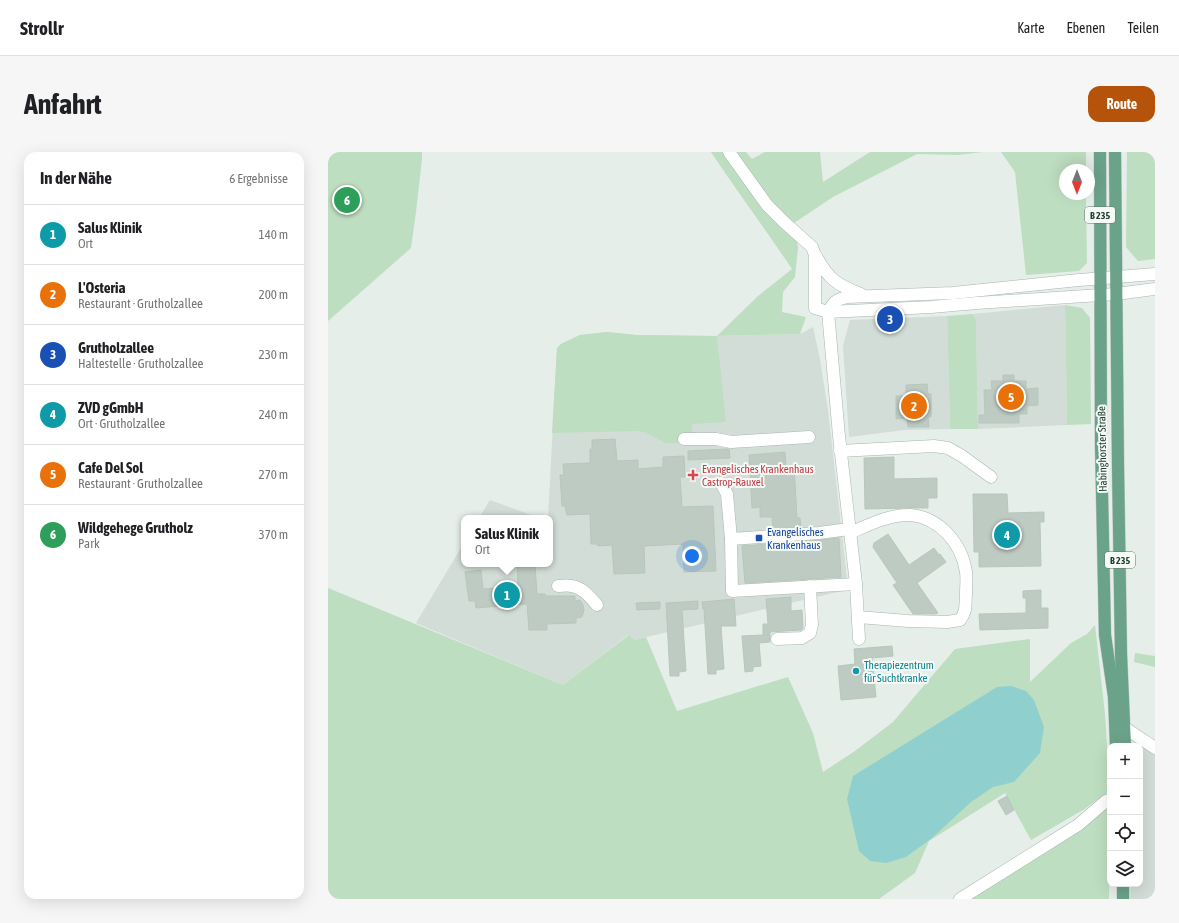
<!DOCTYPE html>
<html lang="de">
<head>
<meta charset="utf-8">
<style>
  :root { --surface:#fff; --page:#f6f6f6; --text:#202124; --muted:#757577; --line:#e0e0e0; --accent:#b45309 }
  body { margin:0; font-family:"Asap Condensed",sans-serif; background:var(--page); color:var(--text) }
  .controls { position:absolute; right:12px; bottom:12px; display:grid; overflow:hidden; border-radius:8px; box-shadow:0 4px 16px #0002 }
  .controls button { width:36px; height:36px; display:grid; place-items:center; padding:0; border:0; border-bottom:1px solid var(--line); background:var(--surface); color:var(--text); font:20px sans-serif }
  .compass { position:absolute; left:731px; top:12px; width:36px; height:36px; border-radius:50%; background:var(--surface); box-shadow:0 4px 16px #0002; rotate:180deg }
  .you { position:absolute; left:364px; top:404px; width:14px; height:14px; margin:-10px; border:3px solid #fff; border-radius:50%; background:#1a73e8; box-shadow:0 0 0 6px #1a73e833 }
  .badge { display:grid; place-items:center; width:26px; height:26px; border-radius:50%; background:var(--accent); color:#fff; font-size:13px; font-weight:700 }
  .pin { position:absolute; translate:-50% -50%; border:2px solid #fff; box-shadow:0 1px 4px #0006 }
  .popup { position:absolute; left:133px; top:363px; width:92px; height:52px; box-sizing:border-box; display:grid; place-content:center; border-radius:8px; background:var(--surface); filter:drop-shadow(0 1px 3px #0005); font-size:13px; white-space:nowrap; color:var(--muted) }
  .popup b { font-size:15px; color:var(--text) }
  .popup::after { content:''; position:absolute; left:50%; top:100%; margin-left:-8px; border:8px solid transparent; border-top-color:var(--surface) }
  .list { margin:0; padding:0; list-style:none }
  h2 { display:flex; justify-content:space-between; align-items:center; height:52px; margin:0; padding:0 16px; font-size:17px }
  h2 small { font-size:13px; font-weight:400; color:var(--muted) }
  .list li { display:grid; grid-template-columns:26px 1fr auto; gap:12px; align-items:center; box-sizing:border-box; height:60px; padding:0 16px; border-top:1px solid var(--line) }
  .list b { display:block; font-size:15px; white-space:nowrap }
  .list p { margin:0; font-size:13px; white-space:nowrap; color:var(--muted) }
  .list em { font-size:13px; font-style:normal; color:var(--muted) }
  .icon { flex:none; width:22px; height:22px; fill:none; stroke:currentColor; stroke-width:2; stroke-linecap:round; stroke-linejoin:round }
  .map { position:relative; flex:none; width:827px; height:747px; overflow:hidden; border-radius:12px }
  header { display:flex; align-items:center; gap:24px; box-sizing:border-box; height:56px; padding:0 20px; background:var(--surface); border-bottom:1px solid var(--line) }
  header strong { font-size:19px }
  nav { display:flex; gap:22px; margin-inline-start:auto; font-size:14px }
  .intro { display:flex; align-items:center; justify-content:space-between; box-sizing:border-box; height:96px; padding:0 24px }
  h1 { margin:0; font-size:28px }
  .button { padding:10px 18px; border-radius:12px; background:var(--accent); color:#fff; font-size:14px; font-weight:700 }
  main { display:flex; gap:24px; padding:0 24px }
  aside { flex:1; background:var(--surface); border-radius:12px; box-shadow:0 4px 16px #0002 }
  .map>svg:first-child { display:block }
  .built { fill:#d3ddd7 }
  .green { fill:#bedec1 }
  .water { fill:#8fd0cf }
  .building { fill:#bdcbc3; stroke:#b7c7be }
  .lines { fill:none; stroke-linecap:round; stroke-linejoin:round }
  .minor-casing { stroke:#a7b6ae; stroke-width:13 }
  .major-casing { stroke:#c2c9c6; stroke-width:13 }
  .minor { stroke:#fff; stroke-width:12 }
  .major { stroke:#6ba28a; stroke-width:12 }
  .health-dot { fill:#e0444e; stroke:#f5faf7; stroke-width:1.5 }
  .transit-dot { fill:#1a4fb4; stroke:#f5faf7; stroke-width:1.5 }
  .culture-dot { fill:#0f9aa8; stroke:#f5faf7; stroke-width:1.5 }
  .labels { text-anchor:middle; stroke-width:4; stroke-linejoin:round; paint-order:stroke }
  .shield { fill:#f5faf7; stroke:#63776e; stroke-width:1 }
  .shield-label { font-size:10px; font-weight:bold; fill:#243f33 }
  .street-label { font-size:11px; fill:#243f33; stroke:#f5faf7 }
  .health-label { font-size:11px; fill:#be3a42; stroke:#f5faf7; text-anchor:start }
  .transit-label { font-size:11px; fill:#164399; stroke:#f5faf7; text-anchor:start }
  .culture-label { font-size:11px; fill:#0d838f; stroke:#f5faf7; text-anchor:start }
</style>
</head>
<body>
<header>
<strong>Strollr</strong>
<nav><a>Karte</a><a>Ebenen</a><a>Teilen</a></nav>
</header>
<div class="intro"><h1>Anfahrt</h1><a class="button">Route</a></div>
<main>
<aside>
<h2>In der Nähe<small>6 Ergebnisse</small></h2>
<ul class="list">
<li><span class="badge" style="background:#0f9aa8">1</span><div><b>Salus Klinik</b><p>Ort</p></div><em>140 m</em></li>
<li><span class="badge" style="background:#e8710a">2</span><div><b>L'Osteria</b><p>Restaurant · Grutholzallee</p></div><em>200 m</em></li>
<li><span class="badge" style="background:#1a4fb4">3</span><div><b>Grutholzallee</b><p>Haltestelle · Grutholzallee</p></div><em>230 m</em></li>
<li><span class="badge" style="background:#0f9aa8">4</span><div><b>ZVD gGmbH</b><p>Ort · Grutholzallee</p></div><em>240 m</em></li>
<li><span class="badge" style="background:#e8710a">5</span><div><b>Cafe Del Sol</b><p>Restaurant · Grutholzallee</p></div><em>270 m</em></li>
<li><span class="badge" style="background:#2e9e5b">6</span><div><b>Wildgehege Grutholz</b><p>Park</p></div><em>370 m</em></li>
</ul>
</aside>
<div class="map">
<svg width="827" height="747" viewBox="0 0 827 747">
  <rect width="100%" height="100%" fill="#e5eee8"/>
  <g class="built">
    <path d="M 737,153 L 739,273 L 650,277 L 648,168 L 645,162 Z"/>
    <path d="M 619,164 L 622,277 L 577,278 L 521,285 L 515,194 L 522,168 Z"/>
    <path d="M 485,175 L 492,207 L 500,258 L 519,426 L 518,438 L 306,488 L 300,483 L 235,533 L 88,471 L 136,391 L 136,412 L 222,412 L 222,366 L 220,366 L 229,196 L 233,192 L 252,183 L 279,180 L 308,183 L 389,184 L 472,182 Z"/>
    <path d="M 162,348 L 211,366 L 151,366 Z"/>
    <path d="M 812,596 L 815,596 L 827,603 L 827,747 L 802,747 L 803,732 L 812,732 Z"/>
  </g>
  <g class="green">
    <path d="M 0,0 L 94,0 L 94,7 L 88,60 L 83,96 L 0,169 Z"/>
    <path d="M 383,0 L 418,0 L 424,7 L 437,0 L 492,0 L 495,30 L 542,0 L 655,0 L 630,3 L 589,2 L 505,45 L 466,71 L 470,96 L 467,125 L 455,140 L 454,160 L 478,165 L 472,182 L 389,184 L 398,270 L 364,272 L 364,284 L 355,291 L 337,291 L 317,280 L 309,279 L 224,281 L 229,196 L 233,192 L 252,183 L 279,180 L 308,183 L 389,184 L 430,144 L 464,117 C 437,77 409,39 383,0 Z"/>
    <path d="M 673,0 L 758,0 L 758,18 L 737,18 L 737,42 L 758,42 L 759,111 L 751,119 L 698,123 L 687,20 Z"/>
    <path d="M 799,0 L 827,0 L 827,107 L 810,109 L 798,95 Z"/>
    <path d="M 737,153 L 754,156 L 762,166 L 763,272 L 739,273 Z"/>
    <path d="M 645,162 L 648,168 L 650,277 L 622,277 L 619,164 Z"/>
    <path d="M 0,436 L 235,533 L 301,483 L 306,488 L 318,485 L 349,559 L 460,525 L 485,581 L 495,620 L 527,599 L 565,570 L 627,497 L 702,487 L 702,530 L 743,491 L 759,482 L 767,473 L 777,562 L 782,639 L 755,658 L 703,688 L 677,641 L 601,689 L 587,721 L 551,747 L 0,747 Z"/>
    <path d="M 807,501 L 827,504 L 827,515 L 806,510 Z"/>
    <path d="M 782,654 L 781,747 L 640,747 L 752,673 Z"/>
  </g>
  <path class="water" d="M 683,534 L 698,539 L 706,548 L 716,575 L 712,601 L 686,630 L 665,635 L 643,650 L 604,686 L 578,705 L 558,711 L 542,709 L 531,699 L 519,647 L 525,624 L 669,535 Z"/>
  <g class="building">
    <path d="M 675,223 L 686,223 L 686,229 L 698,229 L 698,237 L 710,236 L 710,253 L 699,254 L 699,262 L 691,262 L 691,271 L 651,271 L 651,263 L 657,263 L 656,238 L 664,238 L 663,229 L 675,229 Z"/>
    <path d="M 599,232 L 600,242 L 603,242 L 603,265 L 600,265 L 601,275 L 580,275 L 579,266 L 568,267 L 568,244 L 578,244 L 578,233 Z"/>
    <path d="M 287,287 L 289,309 L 310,308 L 310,317 L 335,315 L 335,305 L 356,304 L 357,325 L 352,325 L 354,355 L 385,354 L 388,419 L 356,420 L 355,392 L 316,394 L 317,421 L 286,422 L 284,393 L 270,394 L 269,392 L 263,392 L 262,362 L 239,363 L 237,354 L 234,354 L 232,323 L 236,323 L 235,312 L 262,311 L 262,297 L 264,297 L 264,288 Z"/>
    <path d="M 398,297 L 401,297 L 402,306 L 360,308 L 360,299 Z"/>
    <path d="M 457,300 L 458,314 L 466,314 L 469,366 L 472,366 L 473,375 L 445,377 L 444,365 L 432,365 L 432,355 L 424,356 L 421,303 Z"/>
    <path d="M 566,305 L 566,327 L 609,326 L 609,346 L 600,346 L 600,356 L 583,356 L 537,357 L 536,306 Z"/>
    <path d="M 645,342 L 679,342 L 680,361 L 716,360 L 716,370 L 712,370 L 713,414 L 651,415 L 651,400 L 646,400 Z"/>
    <path d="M 560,382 L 581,413 L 606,396 L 611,403 L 612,402 L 618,410 L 589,431 L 610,461 L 607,462 L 585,462 L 565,433 L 569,431 L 545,395 L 546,391 Z"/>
    <path d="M 511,386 L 513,425 L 417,431 L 414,394 L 492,388 Z"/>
    <path d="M 189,412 L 207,412 L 209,442 L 217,442 L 217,444 L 247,444 L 247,449 L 252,448 L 255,453 L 256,458 L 254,465 L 248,466 L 248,471 L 219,472 L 219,478 L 201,478 L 199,452 L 148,456 L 147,449 L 141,449 L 137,420 L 153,418 L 155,437 L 190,435 Z"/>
    <path d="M 713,438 L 713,456 L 720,456 L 720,476 L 652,478 L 651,462 L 698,461 L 698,446 L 695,446 L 695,439 Z"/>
    <path d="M 463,445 L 463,459 L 474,458 L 475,476 L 473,478 L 442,480 L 442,490 L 431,491 L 433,514 L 425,515 L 425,519 L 417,520 L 414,484 L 435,483 L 435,472 L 440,472 L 438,447 Z"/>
    <path d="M 406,447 L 408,474 L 393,474 L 396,517 L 388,518 L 388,522 L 380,522 L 376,457 L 375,457 L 374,450 Z"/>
    <path d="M 370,449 L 370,457 L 354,458 L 358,519 L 351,520 L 351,524 L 342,524 L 338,451 Z"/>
    <path d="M 332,450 L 332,457 L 309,458 L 308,451 Z"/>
    <path d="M 564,494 L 565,504 L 544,506 L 548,545 L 513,548 L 510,514 L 527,512 L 526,497 Z"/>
    <path d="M 679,644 L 686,658 L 678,663 L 670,649 Z"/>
  </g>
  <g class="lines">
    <defs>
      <g id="minor">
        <path d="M 401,0 L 439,53 L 456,70 L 484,95 L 487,103 L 487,156 L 500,160 L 603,155 L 649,151 L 788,142 L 827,137"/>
        <path d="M 488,104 C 500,127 509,133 533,142"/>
        <path d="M 356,287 L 388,287 L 403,290 L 481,285"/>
        <path d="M 512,299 L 606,294 L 620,296 L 634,304 L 663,325"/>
        <path d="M 393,331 L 399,342 L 403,387"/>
        <path d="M 521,377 L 491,381 L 403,387 L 404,439 L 528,432"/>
        <path d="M 522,381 C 540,373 562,362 583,363 C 612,366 634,392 638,420 C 639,427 638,435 638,442 C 637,453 639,459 632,468 L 619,470 L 580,469 L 530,465"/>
        <path d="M 230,434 C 234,434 239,433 243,434 C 254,435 262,445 269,453"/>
        <path d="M 449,487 L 474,486 L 482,481 L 484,473 L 482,434"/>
        <path d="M 531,487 L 528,432 L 511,284 L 500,160 C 506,150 507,148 519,145 L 625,141 L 751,128 L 827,122"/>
        <path d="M 797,576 L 827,596"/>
        <path d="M 632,747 L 750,673 L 778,649 L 782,648"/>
      </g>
      <g id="major">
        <path d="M 772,0 L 773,293 L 777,483 L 786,545 L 788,594"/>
        <path d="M 787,0 L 790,313 L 793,502 L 797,594"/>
        <path d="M 795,747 L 795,732"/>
      </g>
    </defs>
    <use href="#minor" class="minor-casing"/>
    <use href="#major" class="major-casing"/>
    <use href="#minor" class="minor"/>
    <use href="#major" class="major"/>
  </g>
  <path class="health-dot" d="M363 317h4v4h4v4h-4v4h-4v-4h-4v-4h4z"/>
  <rect class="transit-dot" x="427" y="382" width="8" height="8" rx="2"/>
  <circle class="culture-dot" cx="528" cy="519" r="4"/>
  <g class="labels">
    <g class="shield">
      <rect x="757" y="55" width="30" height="16" rx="3"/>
      <rect x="777" y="400" width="30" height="16" rx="3"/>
    </g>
    <g class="shield-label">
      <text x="772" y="67">B 235</text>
      <text x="792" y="412">B 235</text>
    </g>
    <g class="street-label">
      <text transform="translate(774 297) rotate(-91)" y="4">Habinghorster Straße</text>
    </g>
    <g class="health-label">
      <text x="374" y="321">Evangelisches Krankenhaus<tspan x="374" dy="13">Castrop-Rauxel</tspan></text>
    </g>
    <g class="transit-label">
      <text x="439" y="384">Evangelisches<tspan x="439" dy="13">Krankenhaus</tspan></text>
    </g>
    <g class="culture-label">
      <text x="536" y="517">Therapiezentrum<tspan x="536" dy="13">für Suchtkranke</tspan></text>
    </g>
  </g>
</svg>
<div class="controls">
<button>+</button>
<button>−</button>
<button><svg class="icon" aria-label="locate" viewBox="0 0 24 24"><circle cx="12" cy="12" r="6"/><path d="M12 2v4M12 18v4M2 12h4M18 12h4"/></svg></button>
<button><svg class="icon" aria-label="layers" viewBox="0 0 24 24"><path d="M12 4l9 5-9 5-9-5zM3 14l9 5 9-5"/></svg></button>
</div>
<svg class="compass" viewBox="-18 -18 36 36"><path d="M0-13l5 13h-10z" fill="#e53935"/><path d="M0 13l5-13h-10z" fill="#757577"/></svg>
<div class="you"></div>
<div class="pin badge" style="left:179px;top:443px;background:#0f9aa8">1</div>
<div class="popup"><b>Salus Klinik</b>Ort</div>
<div class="pin badge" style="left:586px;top:254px;background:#e8710a">2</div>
<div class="pin badge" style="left:562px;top:167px;background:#1a4fb4">3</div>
<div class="pin badge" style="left:679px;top:383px;background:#0f9aa8">4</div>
<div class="pin badge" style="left:683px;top:245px;background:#e8710a">5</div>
<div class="pin badge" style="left:19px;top:48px;background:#2e9e5b">6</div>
</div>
</main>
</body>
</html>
